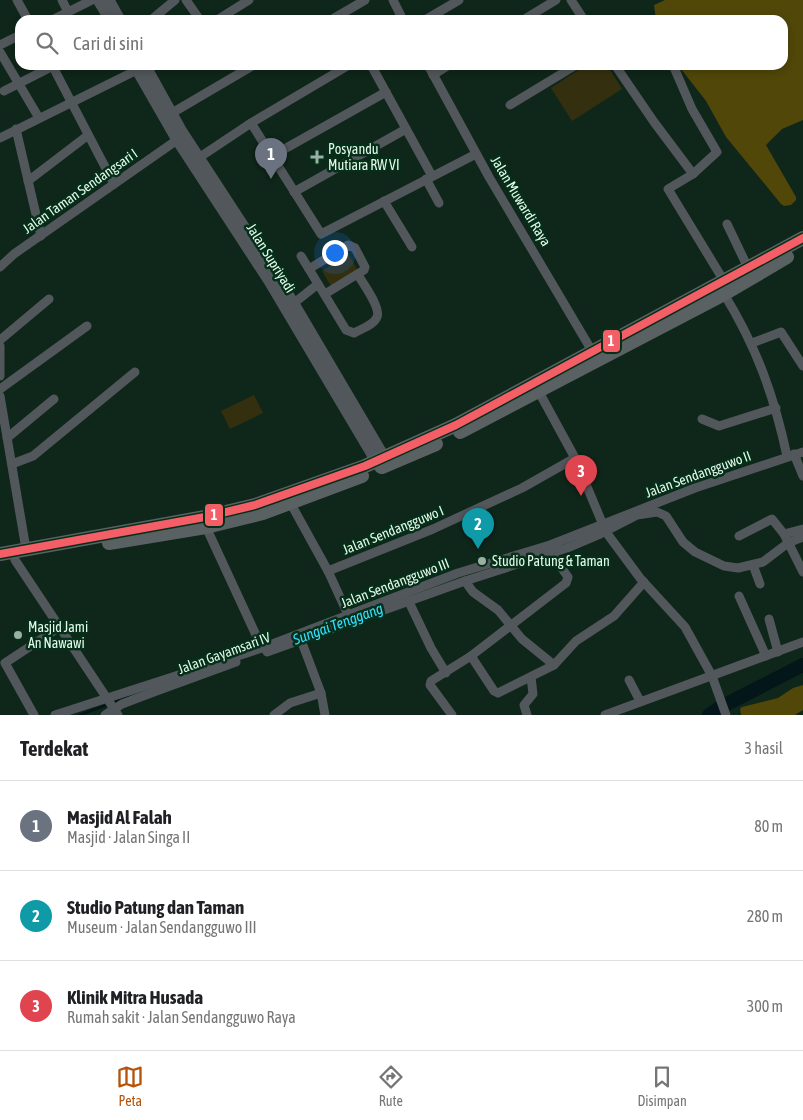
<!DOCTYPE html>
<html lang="id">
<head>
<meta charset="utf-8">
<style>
  :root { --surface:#fff; --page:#f2f2f2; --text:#202124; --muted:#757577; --line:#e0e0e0; --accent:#b45309 }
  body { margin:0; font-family:"Asap Condensed",sans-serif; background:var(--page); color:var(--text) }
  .you { position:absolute; left:334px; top:252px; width:18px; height:18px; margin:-12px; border:4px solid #fff; border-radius:50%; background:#1a73e8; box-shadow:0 0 0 8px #1a73e833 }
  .badge { display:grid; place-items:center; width:32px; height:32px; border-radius:50%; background:var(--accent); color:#fff; font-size:16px; font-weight:700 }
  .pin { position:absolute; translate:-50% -41px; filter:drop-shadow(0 1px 2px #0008) }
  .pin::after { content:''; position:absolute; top:26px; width:18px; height:15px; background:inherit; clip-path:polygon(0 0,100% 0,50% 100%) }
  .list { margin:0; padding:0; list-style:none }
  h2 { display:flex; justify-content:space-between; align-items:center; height:65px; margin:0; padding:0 20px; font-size:21px }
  h2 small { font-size:16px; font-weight:400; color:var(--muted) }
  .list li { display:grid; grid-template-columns:32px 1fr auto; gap:15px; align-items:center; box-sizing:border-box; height:90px; padding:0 20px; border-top:1px solid var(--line) }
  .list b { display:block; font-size:19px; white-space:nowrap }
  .list p { margin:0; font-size:16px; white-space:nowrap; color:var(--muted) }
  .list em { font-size:16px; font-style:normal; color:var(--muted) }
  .icon { flex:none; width:28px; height:28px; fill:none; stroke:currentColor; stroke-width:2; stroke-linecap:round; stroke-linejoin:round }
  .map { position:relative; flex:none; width:803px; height:715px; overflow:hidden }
  .search { position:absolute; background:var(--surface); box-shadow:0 2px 8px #0003; left:15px; right:15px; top:15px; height:55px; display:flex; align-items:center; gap:12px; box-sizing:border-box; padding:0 18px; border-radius:15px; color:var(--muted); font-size:19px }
  .sheet { height:335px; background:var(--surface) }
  nav { display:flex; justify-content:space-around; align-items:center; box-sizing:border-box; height:70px; border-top:1px solid var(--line); background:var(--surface); font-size:14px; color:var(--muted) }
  nav a { display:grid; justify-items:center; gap:2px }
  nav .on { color:var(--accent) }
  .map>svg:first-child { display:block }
  .green { fill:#34300f }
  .forest { fill:#504709 }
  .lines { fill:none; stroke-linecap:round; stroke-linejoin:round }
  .stream { stroke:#031619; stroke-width:2.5 }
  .river { stroke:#031619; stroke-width:14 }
  .minor { stroke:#52575b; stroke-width:9 }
  .tertiary { stroke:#52575b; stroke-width:11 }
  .primary { stroke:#596163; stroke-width:14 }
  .bus-1-casing { stroke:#062f1a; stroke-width:11 }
  .bus-1 { stroke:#f45e66; stroke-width:8 }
  .poi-dot { fill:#99b0a2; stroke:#062f1a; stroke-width:2 }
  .labels { text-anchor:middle; stroke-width:5; stroke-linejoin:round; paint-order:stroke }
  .poi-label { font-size:14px; fill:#e4faeb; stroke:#062f1a; text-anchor:start }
  .street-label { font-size:14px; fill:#e4faeb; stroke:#062f1a }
  .water-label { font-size:15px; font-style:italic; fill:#39dbfd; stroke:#062f1a }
  .line-badge { stroke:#062f1a; stroke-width:2 }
  .badge-label { font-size:14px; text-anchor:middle; font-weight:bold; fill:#fff }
</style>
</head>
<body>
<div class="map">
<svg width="803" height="715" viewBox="0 0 803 715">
  <rect width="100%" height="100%" fill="#0f261a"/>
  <g class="green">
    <path d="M 586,65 L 607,65 L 622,89 L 572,121 L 551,88 Z"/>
    <path d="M 349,255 L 358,271 L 331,286 L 322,271 Z"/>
    <path d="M 254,395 L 263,413 L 230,429 L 221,411 Z"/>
  </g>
  <g class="forest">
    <path d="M 665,0 L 803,0 L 803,120 L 782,129 L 766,145 L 796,197 L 796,200 L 791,205 L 784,206 L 781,204 L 726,137 L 706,101 L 681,69 L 680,65 L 783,65 L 783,20 L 656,20 L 654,5 Z"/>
    <path d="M 803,685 L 803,710 L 795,715 L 741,715 L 740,709 L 742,707 L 778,698 L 793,688 Z"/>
  </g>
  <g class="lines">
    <path class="stream" d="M 80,715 L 128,697"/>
    <path class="river" d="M 709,715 L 721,707 L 803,665"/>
    <g class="minor">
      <path d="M 17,0 L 28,20"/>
      <path d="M 62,0 L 68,12"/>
      <path d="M 186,0 L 200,20"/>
      <path d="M 393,0 L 403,20"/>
      <path d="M 571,0 L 584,20"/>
      <path d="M 52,20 L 92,0"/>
      <path d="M 151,20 L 175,0"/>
      <path d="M 217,20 L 249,0"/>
      <path d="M 331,20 L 365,0"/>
      <path d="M 425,20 L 459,0"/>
      <path d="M 523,20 L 556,0"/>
      <path d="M 0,45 L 20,35"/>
      <path d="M 0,52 L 39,118"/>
      <path d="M 52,65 L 114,184"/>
      <path d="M 371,65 L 432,176"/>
      <path d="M 428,65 L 489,177 L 592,351"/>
      <path d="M 615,65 L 654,122 L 693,174 L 668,189 L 724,281"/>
      <path d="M 673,65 L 692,109 L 717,152 L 693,174"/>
      <path d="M 433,75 L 449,65"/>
      <path d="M 4,91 L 55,65"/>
      <path d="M 510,105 L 576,65"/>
      <path d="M 172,113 L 254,65"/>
      <path d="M 251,123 L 321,234 L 476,154"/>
      <path d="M 16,129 L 41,236"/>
      <path d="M 0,138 L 141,68"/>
      <path d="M 272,156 L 386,92"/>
      <path d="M 194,161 L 251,123 L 349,65"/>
      <path d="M 426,179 L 439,203"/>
      <path d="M 28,181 L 87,136"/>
      <path d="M 294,192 L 406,129"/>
      <path d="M 384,201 L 412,247"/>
      <path d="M 727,224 L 750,272"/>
      <path d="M 301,256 L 346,330 L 354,333 C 361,329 374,325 377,317 C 381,308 363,283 358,275"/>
      <path d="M 0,267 L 14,254 L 177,140"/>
      <path d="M 309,269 L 348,245 L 355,248 L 365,267 L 364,270 L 325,294"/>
      <path d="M 724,294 C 756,346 774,395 787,456"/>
      <path d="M 289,307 L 318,284"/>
      <path d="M 0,340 L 49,299"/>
      <path d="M 752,343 L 781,332 L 803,366"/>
      <path d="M 0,346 L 0,376"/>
      <path d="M 0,389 L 87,326"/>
      <path d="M 539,392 L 575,458 L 606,532 L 640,578 L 685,627 L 712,676 L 726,715"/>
      <path d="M 0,396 L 26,549"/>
      <path d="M 702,419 L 719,426 L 776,408"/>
      <path d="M 7,438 L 54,399"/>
      <path d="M 794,454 L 803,476"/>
      <path d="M 12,464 L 33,456 L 135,372"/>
      <path d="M 291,504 L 328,571 L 350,619"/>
      <path d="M 206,527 L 262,648"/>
      <path d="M 803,529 L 784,534 L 803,572"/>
      <path d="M 739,536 L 772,519 L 784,534"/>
      <path d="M 15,560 L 118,715"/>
      <path d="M 753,565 L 760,584"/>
      <path d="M 328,571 L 433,529 L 522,488 L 575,458"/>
      <path d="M 465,581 L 473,592 L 498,610 L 522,639 L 554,665"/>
      <path d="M 739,596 L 766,656"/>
      <path d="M 409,602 L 431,648 L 446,673"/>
      <path d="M 769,619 L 778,652"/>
      <path d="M 301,640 L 321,693 L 325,715"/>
      <path d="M 267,652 L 465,581 L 567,548 L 600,534 L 637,515 L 657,512 L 666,516 L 683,542 L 695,552 L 724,566 L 738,568 L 763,562 L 788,543 L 803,537"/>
      <path d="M 471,656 L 494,691 L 498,693 L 554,665 L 576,641 L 614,616 L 644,582"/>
      <path d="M 629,680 L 640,701"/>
      <path d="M 34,715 L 5,663 L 58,628"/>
      <path d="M 55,715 L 262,648 L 458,573 L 550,545 L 695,488 L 803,452"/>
      <path d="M 105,715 L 122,704 L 151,693 L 236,662"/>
      <path d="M 274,715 L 290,703 L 321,693"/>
      <path d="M 452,715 L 430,685 L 431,681 L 471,656 L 566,583 L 568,577 L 551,553"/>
      <path d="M 527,715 L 524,705 L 533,694 L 531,677"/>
      <path d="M 605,715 L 803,642"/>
    </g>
    <g class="tertiary">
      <path d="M 98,0 L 110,20"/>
      <path d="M 109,0 L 120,20"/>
      <path d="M 134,65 L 177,140 L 269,281 L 380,468"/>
      <path d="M 145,65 L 181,130 L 293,302 L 389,465"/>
    </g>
    <g class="primary">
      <path d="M 460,432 L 724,294 L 787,257"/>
      <path d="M 382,467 L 436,444"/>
      <path d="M 109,543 L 206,527 L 263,513 L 362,476"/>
      <path d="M 0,554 L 205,517 L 255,505 L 365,466 L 456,425 L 803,238"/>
    </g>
    <defs>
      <path id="bus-1" d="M 0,554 L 205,517 L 255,505 L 365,466 L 456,425 L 803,238"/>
    </defs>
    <use href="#bus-1" class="bus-1-casing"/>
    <use href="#bus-1" class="bus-1"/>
  </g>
  <g class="poi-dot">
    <path d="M314.5 149.5h5v5h5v5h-5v5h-5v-5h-5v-5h5z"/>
    <circle cx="482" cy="561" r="5"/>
    <circle cx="18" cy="635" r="5"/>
  </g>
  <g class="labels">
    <g class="poi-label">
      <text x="328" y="154">Posyandu<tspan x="328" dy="16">Mutiara RW VI</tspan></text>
      <text x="492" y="566">Studio Patung &amp; Taman</text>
      <text x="28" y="632">Masjid Jami<tspan x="28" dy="16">An Nawawi</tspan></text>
    </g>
    <g class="street-label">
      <text transform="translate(80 191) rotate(-35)" y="5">Jalan Taman Sendangsari I</text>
      <text transform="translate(521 201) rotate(59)" y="5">Jalan Muwardi Raya</text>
      <text transform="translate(271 258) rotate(58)" y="5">Jalan Supriyadi</text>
      <text transform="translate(698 474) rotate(-20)" y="5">Jalan Sendangguwo II</text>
      <text transform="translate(393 530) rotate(-22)" y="5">Jalan Sendangguwo I</text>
      <text transform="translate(395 583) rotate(-21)" y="5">Jalan Sendangguwo III</text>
      <text transform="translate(224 653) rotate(-20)" y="5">Jalan Gayamsari IV</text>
    </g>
    <g class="water-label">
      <text transform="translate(338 624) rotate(-20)" y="5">Sungai Tenggang</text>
    </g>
  </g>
  <g class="line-badge">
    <rect x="602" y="329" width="19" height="24" rx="5" fill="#f45e66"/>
    <rect x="204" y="503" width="20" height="24" rx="5" fill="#f45e66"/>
  </g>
  <g class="badge-label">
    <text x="611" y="346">1</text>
    <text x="214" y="520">1</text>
  </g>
</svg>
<div class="you"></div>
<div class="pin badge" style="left:271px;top:179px;background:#6b7280">1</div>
<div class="pin badge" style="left:478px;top:549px;background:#0f9aa8">2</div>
<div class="pin badge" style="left:581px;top:496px;background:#e0444e">3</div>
<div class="search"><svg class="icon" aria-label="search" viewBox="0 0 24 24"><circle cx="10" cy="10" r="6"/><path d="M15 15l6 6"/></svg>Cari di sini</div>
</div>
<section class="sheet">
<h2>Terdekat<small>3 hasil</small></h2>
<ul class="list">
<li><span class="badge" style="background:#6b7280">1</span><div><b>Masjid Al Falah</b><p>Masjid · Jalan Singa II</p></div><em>80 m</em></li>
<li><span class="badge" style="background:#0f9aa8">2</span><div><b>Studio Patung dan Taman</b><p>Museum · Jalan Sendangguwo III</p></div><em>280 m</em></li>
<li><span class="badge" style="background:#e0444e">3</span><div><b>Klinik Mitra Husada</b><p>Rumah sakit · Jalan Sendangguwo Raya</p></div><em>300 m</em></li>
</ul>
</section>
<nav>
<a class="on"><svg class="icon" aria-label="map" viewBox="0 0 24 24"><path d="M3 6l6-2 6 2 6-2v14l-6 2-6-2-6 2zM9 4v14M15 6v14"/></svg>Peta</a>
<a><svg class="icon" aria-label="directions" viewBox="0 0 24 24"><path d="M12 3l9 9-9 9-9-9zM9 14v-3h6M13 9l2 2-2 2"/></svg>Rute</a>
<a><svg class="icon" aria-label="saved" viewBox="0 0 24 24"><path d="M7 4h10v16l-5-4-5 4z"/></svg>Disimpan</a>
</nav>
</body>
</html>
